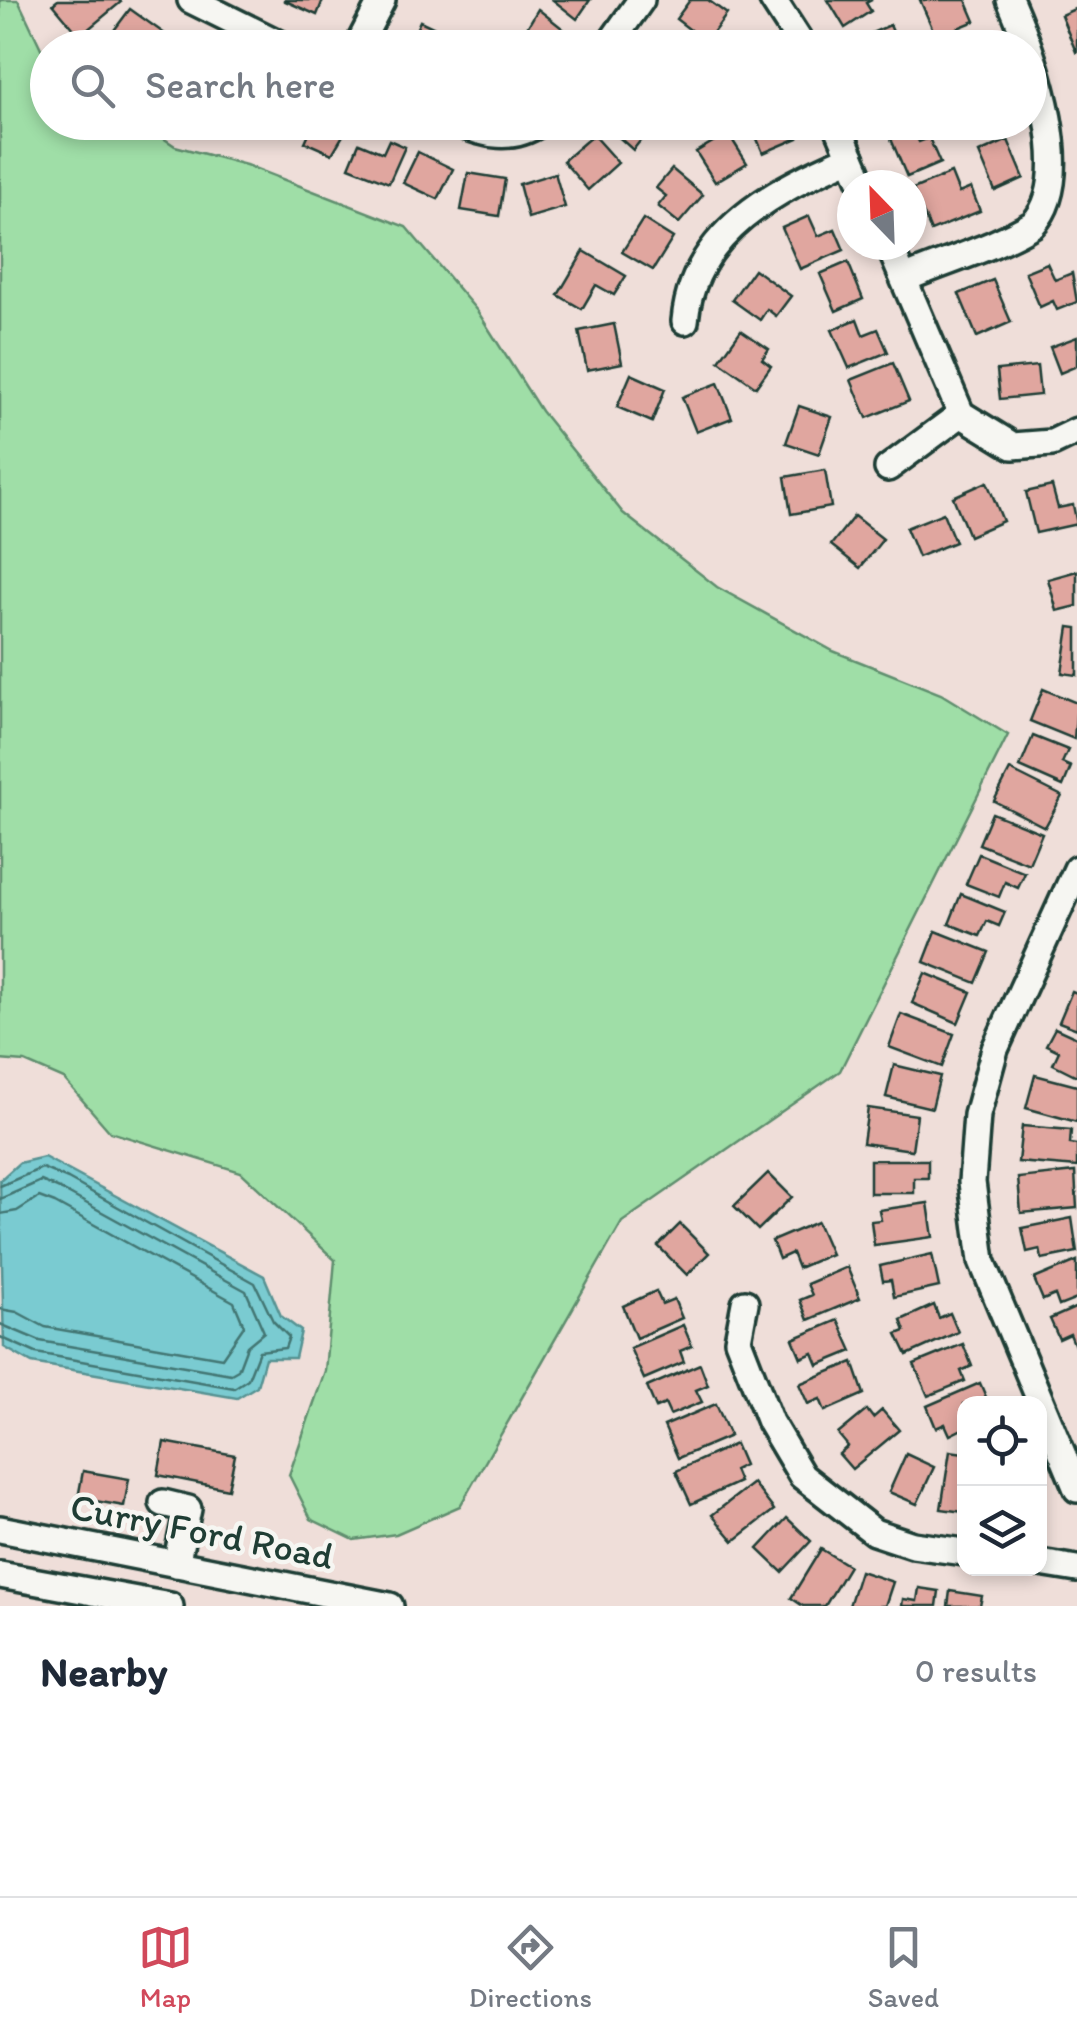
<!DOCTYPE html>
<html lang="en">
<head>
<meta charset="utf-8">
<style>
  :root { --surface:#fff; --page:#f6f6f7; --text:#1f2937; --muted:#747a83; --line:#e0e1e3; --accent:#d1495b }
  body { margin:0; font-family:Itim,sans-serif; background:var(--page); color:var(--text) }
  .controls { position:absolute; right:30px; bottom:30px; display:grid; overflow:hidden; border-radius:20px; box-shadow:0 5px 15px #0003 }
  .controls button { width:90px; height:90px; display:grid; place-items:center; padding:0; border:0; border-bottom:2px solid var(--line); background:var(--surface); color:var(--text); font:50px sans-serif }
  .compass { position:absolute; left:837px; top:170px; width:90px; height:90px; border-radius:50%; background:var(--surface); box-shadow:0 5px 15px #0003; rotate:337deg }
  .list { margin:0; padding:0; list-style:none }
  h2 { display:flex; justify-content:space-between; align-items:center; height:130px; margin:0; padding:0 40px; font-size:42px }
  h2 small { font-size:32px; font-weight:400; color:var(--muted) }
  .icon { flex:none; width:55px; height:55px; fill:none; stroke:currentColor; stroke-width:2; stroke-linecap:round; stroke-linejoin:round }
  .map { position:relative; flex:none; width:1077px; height:1606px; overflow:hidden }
  .search { position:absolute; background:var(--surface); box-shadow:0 5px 15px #0003; left:30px; right:30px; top:30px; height:110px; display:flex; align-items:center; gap:25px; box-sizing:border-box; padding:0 35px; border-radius:55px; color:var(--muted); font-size:38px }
  .sheet { height:290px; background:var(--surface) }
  nav { display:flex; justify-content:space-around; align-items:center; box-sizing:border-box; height:140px; border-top:2px solid var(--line); background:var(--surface); font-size:28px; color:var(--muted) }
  nav a { display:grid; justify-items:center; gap:5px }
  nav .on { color:var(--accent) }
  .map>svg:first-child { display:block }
  .green { fill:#9fdea7; stroke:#5f8e6e; stroke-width:2.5 }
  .water { fill:#7acbd1; stroke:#569292; stroke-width:2.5 }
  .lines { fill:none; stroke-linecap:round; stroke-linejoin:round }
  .shore { stroke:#437673; stroke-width:2.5 }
  .building { fill:#e0a69f; stroke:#1f3d34; stroke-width:2.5 }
  .minor-casing { stroke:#1f3d34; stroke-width:32 }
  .minor { stroke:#f6f6f2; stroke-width:25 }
  .labels { text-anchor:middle; stroke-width:9; stroke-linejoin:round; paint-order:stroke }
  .street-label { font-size:38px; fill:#1f3d34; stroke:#f6f6f2 }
</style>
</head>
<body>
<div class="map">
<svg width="1077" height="1606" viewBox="0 0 1077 1606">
  <rect width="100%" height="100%" fill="#efded9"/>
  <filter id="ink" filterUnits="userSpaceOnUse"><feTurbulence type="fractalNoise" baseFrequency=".01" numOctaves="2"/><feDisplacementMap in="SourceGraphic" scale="20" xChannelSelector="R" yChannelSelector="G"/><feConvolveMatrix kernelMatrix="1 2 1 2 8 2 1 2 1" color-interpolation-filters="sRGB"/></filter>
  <g filter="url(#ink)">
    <path class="green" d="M 0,0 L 18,0 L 47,61 L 48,122 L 141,123 L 175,146 L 246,165 L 406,227 L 478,312 L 541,411 L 623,513 L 717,587 L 833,651 L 941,694 L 1008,735 L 840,1071 L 622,1222 L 460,1506 L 396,1534 L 354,1540 L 311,1519 L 289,1475 L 325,1371 L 335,1260 L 241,1172 L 110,1132 L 64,1079 L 25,1062 L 0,1060 Z"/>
    <path class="water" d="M 44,1157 L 264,1276 L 281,1316 L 301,1331 L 295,1358 L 265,1358 L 257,1386 L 237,1398 L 32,1363 L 4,1347 L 0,1180 L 19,1163 Z"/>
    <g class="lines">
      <g class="shore">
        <path d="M 0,1186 L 42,1168 L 68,1179 L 255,1283 L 273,1321 L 289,1337 L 285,1348 L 259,1351 L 248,1379 L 234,1388 L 36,1353 L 0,1337"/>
        <path d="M 0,1199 L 41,1181 L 62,1190 L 246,1291 L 264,1332 L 247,1346 L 238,1370 L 231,1374 L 40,1341 L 0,1324"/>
        <path d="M 0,1214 L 17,1211 L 39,1197 L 55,1203 L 234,1302 L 244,1326 L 222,1358 L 45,1327 L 17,1312 L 0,1309"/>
      </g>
    </g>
    <g class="building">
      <path d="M 58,0 L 119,0 L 121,2 L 80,36 L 53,4 Z"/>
      <path d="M 283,0 L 323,0 L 317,15 Z"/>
      <path d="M 553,0 L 590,0 L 577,19 Z"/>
      <path d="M 690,0 L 708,0 L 727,14 L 706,42 L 676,19 Z"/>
      <path d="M 828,0 L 872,0 L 866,3 L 871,11 L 845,28 Z"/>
      <path d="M 920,0 L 966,0 L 975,21 L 936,37 Z"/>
      <path d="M 1077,8 L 1077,51 L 1076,52 L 1061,15 Z"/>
      <path d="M 130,9 L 165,34 L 155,48 L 119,48 L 109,37 Z"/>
      <path d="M 538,9 L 567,32 L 555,48 L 525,48 L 518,43 Z"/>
      <path d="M 420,21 L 454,37 L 450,48 L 408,48 Z"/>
      <path d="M 890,25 L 900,48 L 852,48 L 849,43 Z"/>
      <path d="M 314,122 L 351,122 L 332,154 L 305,142 Z"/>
      <path d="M 602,122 L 655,122 L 633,150 Z"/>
      <path d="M 750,122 L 792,122 L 798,138 L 763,153 Z"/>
      <path d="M 981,122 L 1018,122 L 986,136 Z"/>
      <path d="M 913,130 L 919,142 L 929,138 L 940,163 L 907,177 L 891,139 Z"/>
      <path d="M 728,133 L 747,163 L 715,182 L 696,152 Z"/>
      <path d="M 593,135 L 618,163 L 588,190 L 563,161 Z"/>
      <path d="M 389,140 L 405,147 L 389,183 L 349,167 L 359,143 L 383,153 Z"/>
      <path d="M 1008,140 L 1024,178 L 995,191 L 979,153 Z"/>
      <path d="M 418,152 L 453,169 L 438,199 L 403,183 Z"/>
      <path d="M 672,169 L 703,195 L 679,223 L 658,206 L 666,196 L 656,188 Z"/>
      <path d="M 468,173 L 505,179 L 499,216 L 461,210 Z"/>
      <path d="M 555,173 L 565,207 L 528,218 L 519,184 Z"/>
      <path d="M 951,173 L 959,193 L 971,188 L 980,211 L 931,231 L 913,189 Z"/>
      <path d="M 809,216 L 818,236 L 835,229 L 844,250 L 800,269 L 782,228 Z"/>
      <path d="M 643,219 L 673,238 L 653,270 L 622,252 Z"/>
      <path d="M 584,251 L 626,276 L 614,295 L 596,285 L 582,309 L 558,295 Z"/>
      <path d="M 848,262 L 863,299 L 836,311 L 820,274 Z"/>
      <path d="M 1047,263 L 1055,280 L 1072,273 L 1077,302 L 1057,310 L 1053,301 L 1040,307 L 1025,272 Z"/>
      <path d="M 754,269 L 791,296 L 776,316 L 767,309 L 760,320 L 732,300 Z"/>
      <path d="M 993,280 L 1011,322 L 977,337 L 959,294 Z"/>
      <path d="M 857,319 L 863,335 L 878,329 L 888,352 L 849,368 L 832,330 Z"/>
      <path d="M 614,324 L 622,363 L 587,370 L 579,331 Z"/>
      <path d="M 741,330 L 769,349 L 762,359 L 771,366 L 756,387 L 719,361 Z"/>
      <path d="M 1077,337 L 1077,366 L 1060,373 L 1050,347 Z"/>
      <path d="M 893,363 L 909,401 L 867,418 L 851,380 Z"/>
      <path d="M 1037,366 L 1040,395 L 1000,399 L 997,370 Z"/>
      <path d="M 631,374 L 665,389 L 652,422 L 617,407 Z"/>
      <path d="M 718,383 L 732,418 L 696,432 L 682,397 Z"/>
      <path d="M 799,406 L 832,417 L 819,454 L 786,443 Z"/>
      <path d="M 825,470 L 831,507 L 791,514 L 785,477 Z"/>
      <path d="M 987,482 L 1003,521 L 969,536 L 953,497 Z"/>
      <path d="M 1052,486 L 1058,508 L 1073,505 L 1077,524 L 1036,533 L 1026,492 Z"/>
      <path d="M 943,513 L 955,542 L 918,557 L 906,528 Z"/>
      <path d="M 854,516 L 883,539 L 860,568 L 831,545 Z"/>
      <path d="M 1077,571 L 1077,606 L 1057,611 L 1048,579 Z"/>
      <path d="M 1069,627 L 1077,628 L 1077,675 L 1062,673 Z"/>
      <path d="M 1043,689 L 1077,703 L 1074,739 L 1030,721 Z"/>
      <path d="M 1033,736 L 1068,750 L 1062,763 L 1071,767 L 1063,786 L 1020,767 Z"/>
      <path d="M 1010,770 L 1062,796 L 1045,827 L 994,801 Z"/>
      <path d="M 992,813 L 1042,833 L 1029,864 L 979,844 Z"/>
      <path d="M 979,854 L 1025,873 L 1018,888 L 1005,882 L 999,897 L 966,884 Z"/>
      <path d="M 961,894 L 1005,912 L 999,926 L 987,921 L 980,936 L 949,924 Z"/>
      <path d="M 936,931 L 989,952 L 976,983 L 924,962 Z"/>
      <path d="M 925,973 L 971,992 L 958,1023 L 912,1003 Z"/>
      <path d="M 1072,991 L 1077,993 L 1077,1029 L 1059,1022 Z"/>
      <path d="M 901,1014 L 954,1034 L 942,1067 L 889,1047 Z"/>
      <path d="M 1055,1028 L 1077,1038 L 1077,1076 L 1053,1064 L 1059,1051 L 1046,1045 Z"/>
      <path d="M 894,1065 L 940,1076 L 932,1108 L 886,1097 Z"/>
      <path d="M 1035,1075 L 1077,1086 L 1077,1122 L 1026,1108 Z"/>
      <path d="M 868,1108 L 917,1115 L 912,1150 L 863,1143 Z"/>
      <path d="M 1022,1126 L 1071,1130 L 1070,1144 L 1077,1145 L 1077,1167 L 1018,1162 Z"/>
      <path d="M 870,1160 L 928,1160 L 928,1178 L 914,1178 L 914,1193 L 870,1193 Z"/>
      <path d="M 1075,1172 L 1077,1208 L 1021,1213 L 1018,1178 Z"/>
      <path d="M 768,1173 L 792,1197 L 758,1230 L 734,1206 Z"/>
      <path d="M 928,1203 L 933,1237 L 874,1245 L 871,1221 L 881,1220 L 879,1210 Z"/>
      <path d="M 1072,1218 L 1077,1252 L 1042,1259 L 1040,1249 L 1027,1252 L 1022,1228 Z"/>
      <path d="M 817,1222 L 831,1254 L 798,1268 L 792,1253 L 779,1259 L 772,1241 Z"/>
      <path d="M 680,1224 L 709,1253 L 687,1275 L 658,1246 Z"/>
      <path d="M 932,1254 L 939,1287 L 894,1297 L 891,1280 L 883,1281 L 880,1266 Z"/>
      <path d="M 1077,1261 L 1077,1299 L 1059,1306 L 1055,1295 L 1043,1300 L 1034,1279 Z"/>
      <path d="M 847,1267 L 860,1298 L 808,1320 L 800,1300 L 812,1295 L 807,1284 Z"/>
      <path d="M 656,1291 L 662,1304 L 674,1299 L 682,1318 L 636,1338 L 623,1306 Z"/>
      <path d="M 934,1305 L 939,1318 L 950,1313 L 958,1332 L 907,1355 L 897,1334 L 905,1331 L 901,1320 Z"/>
      <path d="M 1077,1307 L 1077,1345 L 1075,1346 L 1070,1334 L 1059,1339 L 1050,1319 Z"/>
      <path d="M 838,1320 L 852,1351 L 818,1365 L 813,1353 L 801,1358 L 793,1339 Z"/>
      <path d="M 683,1325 L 692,1346 L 680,1351 L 684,1362 L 644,1379 L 630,1348 Z"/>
      <path d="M 963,1344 L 972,1366 L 961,1371 L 965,1381 L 928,1396 L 914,1364 Z"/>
      <path d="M 853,1362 L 864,1394 L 825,1411 L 820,1399 L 808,1404 L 799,1384 Z"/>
      <path d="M 700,1364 L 708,1385 L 696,1390 L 702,1402 L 670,1415 L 665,1404 L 656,1408 L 647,1387 Z"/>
      <path d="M 980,1383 L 989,1404 L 964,1404 L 964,1428 L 950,1435 L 945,1424 L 936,1428 L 927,1406 Z"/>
      <path d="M 716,1404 L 730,1436 L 678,1458 L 664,1426 Z"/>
      <path d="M 867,1410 L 873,1418 L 882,1410 L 899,1430 L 852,1469 L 839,1454 L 848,1446 L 838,1434 Z"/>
      <path d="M 164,1442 L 235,1455 L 228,1489 L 158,1475 Z"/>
      <path d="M 735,1444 L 744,1465 L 734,1470 L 739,1482 L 691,1504 L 676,1471 Z"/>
      <path d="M 950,1451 L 964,1453 L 964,1512 L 941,1509 Z"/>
      <path d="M 906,1454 L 934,1467 L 917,1504 L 889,1492 Z"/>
      <path d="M 83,1471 L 129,1479 L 124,1506 L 78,1498 Z"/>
      <path d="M 753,1483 L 774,1510 L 734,1541 L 712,1515 Z"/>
      <path d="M 787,1518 L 811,1541 L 782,1572 L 758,1549 Z"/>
      <path d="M 821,1549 L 849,1566 L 825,1606 L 803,1606 L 791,1598 Z"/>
      <path d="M 860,1571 L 893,1582 L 885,1606 L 849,1606 Z"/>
      <path d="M 919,1588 L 939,1591 L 937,1606 L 902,1606 L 903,1599 L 917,1601 Z"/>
      <path d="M 950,1591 L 982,1596 L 980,1606 L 948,1606 Z"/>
    </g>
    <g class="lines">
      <defs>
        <g id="minor">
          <path d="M 191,0 L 288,48"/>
          <path d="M 773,0 L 804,48"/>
          <path d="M 357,48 L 382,0"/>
          <path d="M 607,48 L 641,0"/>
          <path d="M 455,122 C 485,135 512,142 541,122"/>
          <path d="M 836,122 L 863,185"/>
          <path d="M 889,245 L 961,414 L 1013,446 L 1052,443 L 1077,431"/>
          <path d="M 904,279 C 945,261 994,248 1033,224 C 1077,178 1036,60 1010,0"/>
          <path d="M 685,321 C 693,231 777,189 851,157"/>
          <path d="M 888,468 L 961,414"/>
          <path d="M 1077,869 L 995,1049 L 977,1115 L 972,1182 L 982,1261 L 1077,1489"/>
          <path d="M 745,1303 L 738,1340 L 770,1422 L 802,1476 L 874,1532 L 913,1545 L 964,1552"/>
          <path d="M 163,1503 L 188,1509 L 176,1564"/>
          <path d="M 0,1529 L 390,1606"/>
          <path d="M 1040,1563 L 1077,1569"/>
          <path d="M 0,1575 L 170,1606"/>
        </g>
      </defs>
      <use href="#minor" class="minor-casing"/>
      <use href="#minor" class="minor"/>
    </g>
  </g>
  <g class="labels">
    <g class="street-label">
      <text transform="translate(202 1531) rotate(11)" y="13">Curry Ford Road</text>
    </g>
  </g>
</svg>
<div class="controls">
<button><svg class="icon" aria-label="locate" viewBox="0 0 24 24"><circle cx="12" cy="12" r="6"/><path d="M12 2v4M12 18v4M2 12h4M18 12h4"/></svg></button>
<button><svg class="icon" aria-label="layers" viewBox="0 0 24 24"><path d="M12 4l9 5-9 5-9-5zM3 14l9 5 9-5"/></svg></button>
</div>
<svg class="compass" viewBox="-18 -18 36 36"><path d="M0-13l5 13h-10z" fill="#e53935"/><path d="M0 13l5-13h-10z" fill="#747a83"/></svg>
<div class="search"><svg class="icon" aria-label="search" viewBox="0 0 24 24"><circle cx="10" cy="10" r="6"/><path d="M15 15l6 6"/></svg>Search here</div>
</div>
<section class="sheet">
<h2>Nearby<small>0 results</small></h2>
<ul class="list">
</ul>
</section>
<nav>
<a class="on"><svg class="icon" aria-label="map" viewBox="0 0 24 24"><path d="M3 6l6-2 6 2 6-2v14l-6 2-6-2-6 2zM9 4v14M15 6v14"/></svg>Map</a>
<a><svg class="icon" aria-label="directions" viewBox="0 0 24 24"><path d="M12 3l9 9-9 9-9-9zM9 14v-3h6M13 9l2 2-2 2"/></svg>Directions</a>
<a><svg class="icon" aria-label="saved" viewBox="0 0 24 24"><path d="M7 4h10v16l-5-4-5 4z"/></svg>Saved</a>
</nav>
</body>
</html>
